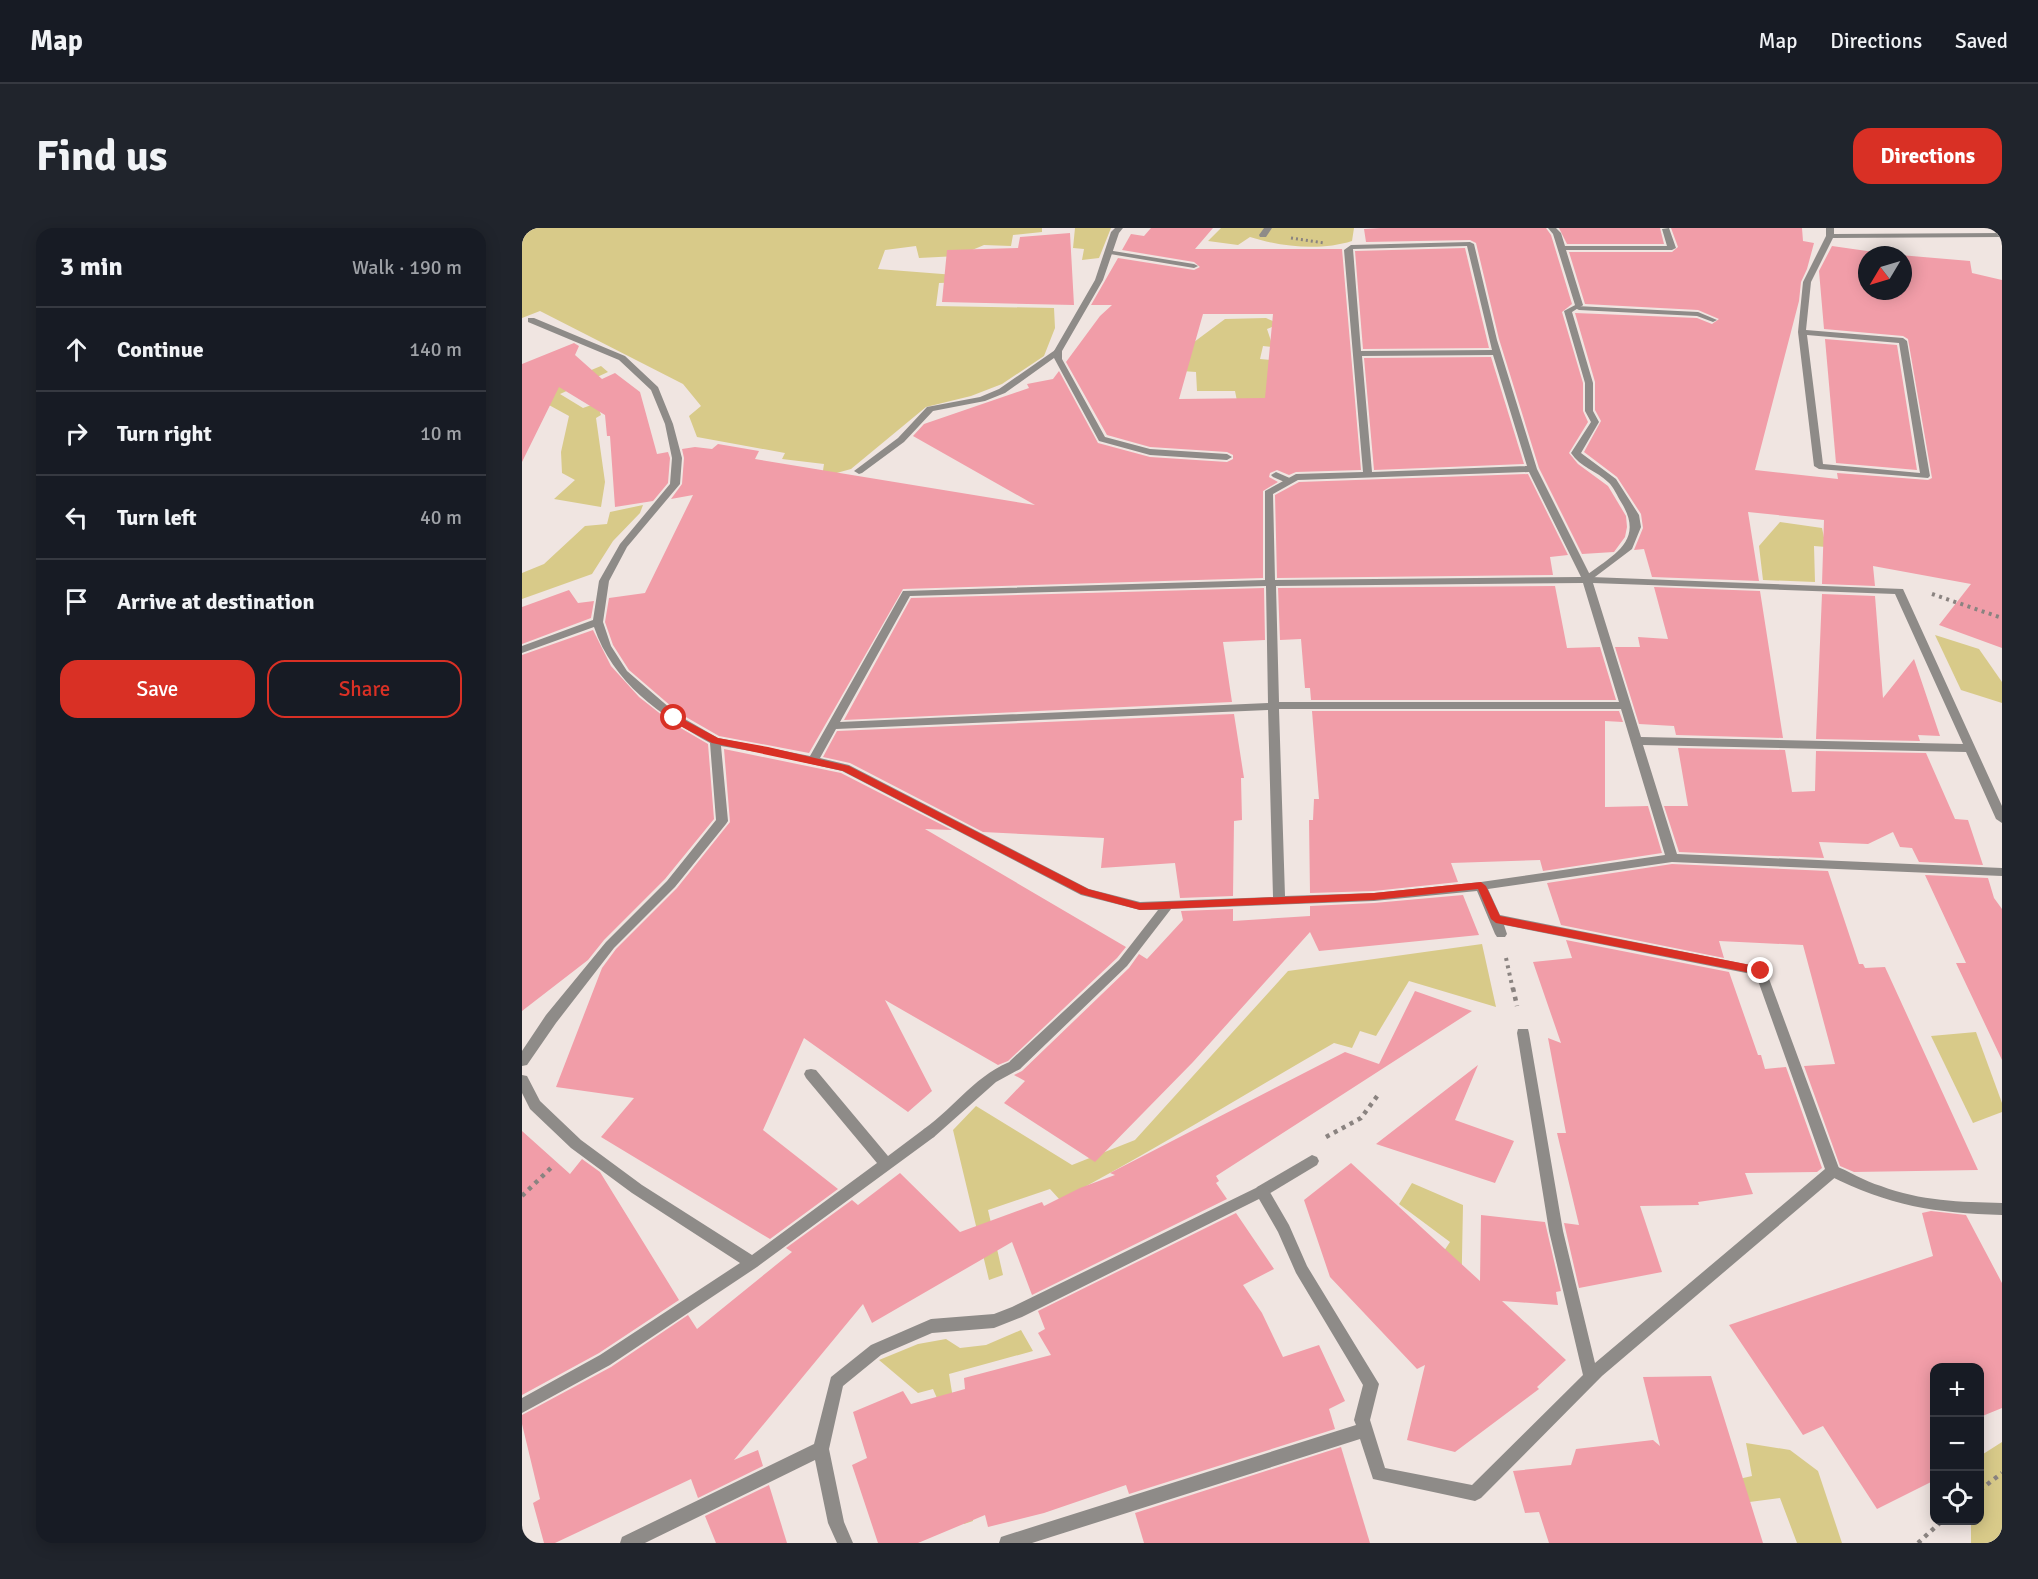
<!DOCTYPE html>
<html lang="en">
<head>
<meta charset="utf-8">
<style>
  :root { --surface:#171b24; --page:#20242c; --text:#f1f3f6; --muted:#9ea1a6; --line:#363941; --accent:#d93025 }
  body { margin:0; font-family:Signika,sans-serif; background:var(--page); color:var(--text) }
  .controls { position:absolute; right:18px; bottom:18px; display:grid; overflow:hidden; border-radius:12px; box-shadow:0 3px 15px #0003 }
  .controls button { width:54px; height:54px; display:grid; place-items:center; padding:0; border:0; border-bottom:2px solid var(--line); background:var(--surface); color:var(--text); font:30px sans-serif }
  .compass { position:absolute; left:1336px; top:18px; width:54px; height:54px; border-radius:50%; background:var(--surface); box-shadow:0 3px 15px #0003; rotate:232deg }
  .stop { position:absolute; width:18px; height:18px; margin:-14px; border:4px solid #d93025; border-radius:50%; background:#fff }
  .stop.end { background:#d93025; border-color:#fff; box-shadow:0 2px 6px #0008 }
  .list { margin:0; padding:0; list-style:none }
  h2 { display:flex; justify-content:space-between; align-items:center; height:78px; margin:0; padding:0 24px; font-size:26px }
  h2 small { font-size:20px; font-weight:400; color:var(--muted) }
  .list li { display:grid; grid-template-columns:39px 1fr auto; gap:18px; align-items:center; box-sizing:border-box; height:84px; padding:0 24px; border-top:2px solid var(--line) }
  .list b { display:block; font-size:22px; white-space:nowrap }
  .list em { font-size:20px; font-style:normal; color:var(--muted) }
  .actions { display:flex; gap:12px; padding:18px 24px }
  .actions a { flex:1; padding:14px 0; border:2px solid var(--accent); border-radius:18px; text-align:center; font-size:21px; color:var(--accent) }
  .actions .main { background:var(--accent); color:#fff }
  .icon { flex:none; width:33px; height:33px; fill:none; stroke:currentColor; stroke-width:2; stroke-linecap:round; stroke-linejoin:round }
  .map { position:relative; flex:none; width:1480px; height:1315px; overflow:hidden; border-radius:18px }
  header { display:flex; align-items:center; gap:36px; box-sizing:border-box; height:84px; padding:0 30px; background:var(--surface); border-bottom:2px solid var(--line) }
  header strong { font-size:28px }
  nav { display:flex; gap:33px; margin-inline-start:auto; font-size:21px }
  .intro { display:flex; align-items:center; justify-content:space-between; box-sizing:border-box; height:144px; padding:0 36px }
  h1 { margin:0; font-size:42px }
  .button { padding:15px 27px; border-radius:18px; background:var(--accent); color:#fff; font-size:21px; font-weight:700 }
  main { display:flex; gap:36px; padding:0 36px }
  aside { flex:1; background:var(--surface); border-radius:18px; box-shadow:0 3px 15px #0003 }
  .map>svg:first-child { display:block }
  .green { fill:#d8ca89 }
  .building { fill:#f19da8; fill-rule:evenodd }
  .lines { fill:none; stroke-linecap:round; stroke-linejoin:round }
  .path-far2 { stroke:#8a8380; stroke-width:3; stroke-dasharray:2 3; stroke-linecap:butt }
  .path-far1 { stroke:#8a8380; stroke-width:4; stroke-dasharray:3 4.5; stroke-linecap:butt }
  .path { stroke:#8a8380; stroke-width:4.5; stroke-dasharray:4 5; stroke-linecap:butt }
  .service { fill:#8e8b88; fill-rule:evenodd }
  .pedestrian { fill:#8e8b88; fill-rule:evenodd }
  .minor { fill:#8e8b88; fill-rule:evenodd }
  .route { fill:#d93025 }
</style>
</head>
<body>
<header>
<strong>Map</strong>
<nav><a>Map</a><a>Directions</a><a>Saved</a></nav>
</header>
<div class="intro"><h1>Find us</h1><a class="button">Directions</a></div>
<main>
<aside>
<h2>3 min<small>Walk · 190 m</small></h2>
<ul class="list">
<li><svg class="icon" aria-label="ahead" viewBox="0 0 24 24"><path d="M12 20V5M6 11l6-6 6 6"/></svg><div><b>Continue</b></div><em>140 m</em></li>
<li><svg class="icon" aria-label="right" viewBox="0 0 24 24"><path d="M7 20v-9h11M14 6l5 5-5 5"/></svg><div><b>Turn right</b></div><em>10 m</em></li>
<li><svg class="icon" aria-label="left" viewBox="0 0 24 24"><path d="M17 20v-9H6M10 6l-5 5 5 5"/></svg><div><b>Turn left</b></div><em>40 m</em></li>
<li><svg class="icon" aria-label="arrive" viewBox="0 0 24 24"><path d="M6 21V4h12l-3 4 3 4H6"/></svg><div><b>Arrive at destination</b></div></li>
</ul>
<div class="actions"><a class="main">Save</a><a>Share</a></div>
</aside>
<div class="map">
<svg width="1480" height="1315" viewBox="0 0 1480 1315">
  <rect width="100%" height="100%" fill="#f0e5e1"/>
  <g class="green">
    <path d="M 0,0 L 520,0 L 520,4 L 491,7 L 489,18 L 462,17 L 436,28 L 397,30 L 394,18 L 363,22 L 356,41 L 446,48 L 447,54 L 417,55 L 414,78 L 532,80 L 533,100 L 522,128 L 480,156 L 449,168 L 404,179 L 329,241 L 300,249 L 302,236 L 260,231 L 263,225 L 175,209 L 167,188 L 179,178 L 161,156 L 18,83 L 0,90 Z"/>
    <path d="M 553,0 L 589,0 L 577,30 L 560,32 L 562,21 L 551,20 Z"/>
    <path d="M 699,0 L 832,0 L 830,13 C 799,23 759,19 728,9 L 716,17 L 686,13 Z"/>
    <path d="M 744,90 L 757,96 L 745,101 L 751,119 L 741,118 L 738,131 L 749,132 L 754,177 L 719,193 L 713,163 L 675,163 L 674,144 L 660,143 L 668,117 L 703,91 Z"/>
    <path d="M 79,138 L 86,144 L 38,166 L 61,180 L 75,175 L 79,187 L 74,190 L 83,254 L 79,279 L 32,271 L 53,252 L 40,245 L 39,224 L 47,188 L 16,171 L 16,164 Z"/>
    <path d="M 121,277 L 118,285 L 91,313 L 70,346 L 0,371 L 0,345 L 22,336 L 63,298 L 85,296 L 88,284 Z"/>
    <path d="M 1258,294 L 1300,300 L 1304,319 L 1292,318 L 1293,354 L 1241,352 L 1237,318 Z"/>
    <path d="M 1413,407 L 1457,421 L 1480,454 L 1480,475 L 1439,462 Z"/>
    <path d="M 960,716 L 974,779 L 887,753 L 854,808 L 838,803 L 830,820 L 812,815 C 721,867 631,923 538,972 L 528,961 L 466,982 L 481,1047 L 467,1052 L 431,902 L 454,878 L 550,937 L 613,912 L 766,743 Z"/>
    <path d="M 1454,804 L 1480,875 L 1480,884 L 1451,895 L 1409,808 Z"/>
    <path d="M 890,955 L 941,977 L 939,1082 L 912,1038 L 928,1014 L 877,976 Z"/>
    <path d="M 499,1102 L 511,1123 L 427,1146 L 451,1293 L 442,1296 L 428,1200 L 411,1161 L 396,1165 L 357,1132 L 396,1116 L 424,1111 L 438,1120 L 464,1117 Z"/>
    <path d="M 1480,1214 L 1480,1315 L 1449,1315 L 1449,1293 L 1458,1292 L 1458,1228 Z"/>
    <path d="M 1224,1215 L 1268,1222 L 1296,1243 L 1320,1315 L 1275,1315 L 1258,1270 L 1159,1283 L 1155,1265 L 1230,1248 Z"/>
  </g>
  <g class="building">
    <path d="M 629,0 L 691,0 L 673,21 L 820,21 L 839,242 L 774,244 L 767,247 L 755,242 L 748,245 L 747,249 L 756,254 L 741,263 L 741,350 L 381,361 L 287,525 L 197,508 L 157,485 L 107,442 L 91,417 L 83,394 L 87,370 L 123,365 L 171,267 L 149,271 L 160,256 L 162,230 L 160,221 L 173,219 L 190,221 L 196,216 L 237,223 L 233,231 L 513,277 L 391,208 L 402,196 L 507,160 L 505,156 L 531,151 L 537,143 L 576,215 L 628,229 L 705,234 L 711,231 L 711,227 L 705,224 L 628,219 L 585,207 L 544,134 L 578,88 L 590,77 L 569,77 L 596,30 L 672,42 L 678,39 L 672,34 L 600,22 L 609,6 L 622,8 ZM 681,86 L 751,86 L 743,170 L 657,171 Z"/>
    <path d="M 859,0 L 1024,0 L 1029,7 L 1050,76 L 1040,84 L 1061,155 L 1061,183 L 1066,194 L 1047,225 L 1056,236 L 1086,258 L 1104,288 L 1105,299 L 1103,309 L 1092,324 L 1060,326 L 1017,240 L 977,111 L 954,15 L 948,12 L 844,14 L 842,1 Z"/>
    <path d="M 1037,0 L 1138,0 L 1142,16 L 1045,16 Z"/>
    <path d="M 1149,0 L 1280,0 L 1281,13 L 1292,15 L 1285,41 L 1279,54 L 1277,73 L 1233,242 L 1316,251 L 1315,245 L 1406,252 L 1410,250 L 1386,111 L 1381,108 L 1302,101 L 1297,43 L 1310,18 L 1366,26 L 1448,33 L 1450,45 L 1480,52 L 1480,420 L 1417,397 L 1449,356 L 1351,338 L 1353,358 L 1300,356 L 1302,292 L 1226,284 L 1237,353 L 1130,349 L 1122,321 L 1112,322 L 1121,300 L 1119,286 L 1095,249 L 1062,224 L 1079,193 L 1073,182 L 1073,154 L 1053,85 L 1175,90 L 1190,96 L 1197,91 L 1176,82 L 1063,76 L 1047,24 L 1150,24 L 1156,19 ZM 1345,27 L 1381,27 L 1381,63 L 1345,63 Z"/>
    <path d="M 548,5 L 552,77 L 420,74 L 425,22 L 496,20 L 498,9 Z"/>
    <path d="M 943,20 L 967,120 L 841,121 L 833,23 Z"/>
    <path d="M 1303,111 L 1375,117 L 1395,242 L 1314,235 Z"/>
    <path d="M 52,115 L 57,118 L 53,127 L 80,151 L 93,145 L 118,164 L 135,226 L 146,224 L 148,230 L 146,255 L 131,273 L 93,279 L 88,208 L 85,208 L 83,187 L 37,159 L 0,234 L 0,136 Z"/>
    <path d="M 969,129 L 1002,236 L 852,242 L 842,130 Z"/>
    <path d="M 1006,246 L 1046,327 L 1028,329 L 1031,347 L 755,350 L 753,267 L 777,254 Z"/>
    <path d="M 1033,358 L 1045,420 L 1078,419 L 1094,472 L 789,472 L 788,460 L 783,460 L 779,411 L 758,412 L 756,360 Z"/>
    <path d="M 1132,359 L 1238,363 L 1261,510 L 1154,507 L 1152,498 L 1117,496 L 1093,419 L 1118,419 L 1116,409 L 1146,411 Z"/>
    <path d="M 742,360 L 743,412 L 701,414 L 710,474 L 322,492 L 389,370 Z"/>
    <path d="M 47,362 L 56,375 L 72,373 L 69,390 L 0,416 L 0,379 Z"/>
    <path d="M 1300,366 L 1353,368 L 1361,470 L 1392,431 L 1418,508 L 1396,507 L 1398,513 L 1294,511 Z"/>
    <path d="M 71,402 L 89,438 L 117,469 L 150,495 L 186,516 L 192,591 L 143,651 L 82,712 L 66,732 L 0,783 L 0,427 Z"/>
    <path d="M 790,483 L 1097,483 L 1101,494 L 1083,493 L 1083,579 L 1126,578 L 1140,625 L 1021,643 L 1018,632 L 929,635 L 936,654 L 852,663 L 788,665 L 787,592 L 791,592 L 792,571 L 797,571 Z"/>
    <path d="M 712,486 L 722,550 L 719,550 L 720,592 L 712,593 L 711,668 L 658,670 L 653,635 L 579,640 L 582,610 L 461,604 L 328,535 L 301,529 L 315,503 Z"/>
    <path d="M 1156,520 L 1263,522 L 1270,564 L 1293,563 L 1294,523 L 1404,525 L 1433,591 L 1446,592 L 1461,637 L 1397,634 L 1390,620 L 1378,619 L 1371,604 L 1346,616 L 1297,614 L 1302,630 L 1157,624 L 1142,578 L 1166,578 Z"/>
    <path d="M 202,521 L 319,545 L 430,602 L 403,601 L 604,719 L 595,730 L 486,833 L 476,837 L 363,772 L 410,863 L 386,884 L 282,810 L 241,902 L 316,961 L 248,1011 L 79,909 L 112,870 L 34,859 L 80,740 L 94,721 L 155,660 L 208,594 Z"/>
    <path d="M 1150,636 L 1306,643 L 1337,736 L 1341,736 L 1343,740 L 1363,739 L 1456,942 L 1332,944 L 1318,938 L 1282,838 L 1313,836 L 1281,717 L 1197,713 L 1202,730 L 1039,697 L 1025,655 Z"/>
    <path d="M 1403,647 L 1466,650 L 1472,670 L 1480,681 L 1480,832 L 1434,735 L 1444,735 Z"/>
    <path d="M 941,667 L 957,707 L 797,723 L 788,704 L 671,834 L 573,934 L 482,875 L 503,853 L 492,847 L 500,843 L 607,740 L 617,726 L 625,731 L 661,692 L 659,683 L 711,681 L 711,693 L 788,688 L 788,678 L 852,675 Z"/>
    <path d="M 1044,712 L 1207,744 L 1236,827 L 1239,827 L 1243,841 L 1264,839 L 1300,940 L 1295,944 L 1223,945 L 1231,966 L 1176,974 L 1177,977 L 1118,978 L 1140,1044 L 1057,1060 L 1042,995 L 1057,997 L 1035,905 L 1044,905 L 1026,810 L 1039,815 L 1011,734 L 1050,730 Z"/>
    <path d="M 893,763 L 950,783 L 694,948 L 697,953 L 694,955 L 705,971 L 510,1067 L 490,1014 L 350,1095 L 341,1076 L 212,1232 L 236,1222 L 241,1238 L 176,1270 L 169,1251 L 33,1315 L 22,1315 L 11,1275 L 18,1271 L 0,1196 L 0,1187 L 89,1139 L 166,1087 L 175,1101 L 270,1024 L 264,1020 L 330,972 L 336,977 L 378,945 L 438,1004 L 520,974 L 522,978 L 558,960 L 593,947 L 588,945 L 823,824 L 857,836 Z"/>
    <path d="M 956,837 L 933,892 L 992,913 L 973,955 L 854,916 Z"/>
    <path d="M 0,903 L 48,946 L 60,931 L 78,944 L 157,1072 L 77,1125 L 0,1167 Z"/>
    <path d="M 829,935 L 958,1053 L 959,987 L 1023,994 L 1039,1063 L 1034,1064 L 1036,1077 L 980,1073 L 1044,1132 L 1015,1159 L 1017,1161 L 933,1224 L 885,1212 L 903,1137 L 895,1141 L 808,1049 L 782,972 Z"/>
    <path d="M 1409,983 L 1444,987 L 1480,1055 L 1480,1180 L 1458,1189 L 1458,1140 L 1413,1140 L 1413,1252 L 1355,1281 L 1301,1198 L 1281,1207 L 1207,1097 L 1411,1028 L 1400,985 Z"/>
    <path d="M 714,985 L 752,1041 L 721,1057 L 740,1085 L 761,1129 L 797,1117 L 823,1173 L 807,1181 L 813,1201 L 607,1266 L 604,1257 L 522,1285 L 466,1299 L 463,1287 L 396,1315 L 356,1315 L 330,1237 L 345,1230 L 331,1184 L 381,1163 L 389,1176 L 443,1161 L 442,1150 L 529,1127 L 516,1105 L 523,1101 L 516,1083 Z"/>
    <path d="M 1189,1148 L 1241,1315 L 1027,1315 L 1017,1284 L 1003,1285 L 991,1243 L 1049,1237 L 1054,1221 L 1131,1212 L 1138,1218 L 1121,1149 Z"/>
    <path d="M 819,1219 L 848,1315 L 622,1315 L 613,1285 Z"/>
    <path d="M 247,1257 L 265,1315 L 194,1315 L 183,1288 Z"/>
  </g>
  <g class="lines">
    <path class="path-far2" d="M 769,10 L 803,15"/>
    <g class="path-far1">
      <path d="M 1410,366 L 1480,390"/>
      <path d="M 984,730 L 991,762"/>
    </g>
    <g class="path">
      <path d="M 991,760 L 995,778"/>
      <path d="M 804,909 L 839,890 L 856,867"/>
      <path d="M 0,968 L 32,937"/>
      <path d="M 1458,1262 L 1480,1245"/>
      <path d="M 1396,1315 L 1421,1292"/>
    </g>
    <g class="service">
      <path d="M 742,0 L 750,0 L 744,9 L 738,9 L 737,7 Z"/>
      <path d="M 585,22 L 672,36 L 676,38 L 672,40 L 588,26 L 584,24 Z"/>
      <path d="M 1057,75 L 1061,77 L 1050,84 L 1071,155 L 1071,183 L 1077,194 L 1059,225 L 1094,251 L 1117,287 L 1119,299 L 1110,321 L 1065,355 L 1060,352 L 1061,350 C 1090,327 1124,314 1099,274 C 1095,268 1092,259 1086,254 C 1075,243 1058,239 1049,225 L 1069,194 L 1063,183 L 1063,155 L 1042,83 Z"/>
      <path d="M 536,120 L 540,123 L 540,131 L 583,209 L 628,221 L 705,226 L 710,229 L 705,232 L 628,227 L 577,213 L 532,130 L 483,165 L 463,173 L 411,183 L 382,214 L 340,245 L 337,246 L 332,243 L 376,210 L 405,179 L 458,169 L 477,161 Z"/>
      <path d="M 754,244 L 770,251 L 772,253 L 767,256 L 751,249 L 749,247 Z"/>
      <path d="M 493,832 L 498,833 L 500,837 L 498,841 L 474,854 L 412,909 L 407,911 L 402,909 L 400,905 L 402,901 C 433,879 456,844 493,832 Z"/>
      <path d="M 790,927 L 795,929 L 797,933 L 795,937 L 745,967 L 740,969 L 735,967 L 733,963 L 735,959 Z"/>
      <path d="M 1311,937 C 1327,943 1342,953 1359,958 C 1398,973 1439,974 1480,975 L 1480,987 C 1413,985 1367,978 1306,947 L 1304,943 L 1306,939 Z"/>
    </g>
    <path class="pedestrian" d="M 1054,78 L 1176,84 L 1195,92 L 1191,94 L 1175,88 L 1057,82 L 1053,80 Z"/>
    <g class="minor">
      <path d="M 593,0 L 601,0 L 597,5 L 581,52 L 540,123 L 533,125 L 532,123 L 573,52 L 589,4 Z"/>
      <path d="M 1026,0 L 1034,0 L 1039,5 L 1043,18 L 1145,18 L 1140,1 L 1147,0 L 1154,20 L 1150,22 L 1044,22 L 1061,77 L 1057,79 L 1053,77 L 1031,6 Z"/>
      <path d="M 1304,0 L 1312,0 L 1312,6 L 1480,5 L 1480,9 L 1311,10 L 1289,54 L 1284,102 L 1381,110 L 1385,113 L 1408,248 L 1406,250 L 1297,241 L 1292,238 L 1276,104 L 1281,54 L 1304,8 ZM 1285,107 L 1377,115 L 1398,245 L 1301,236 Z"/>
      <path d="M 948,14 L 952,16 L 975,112 L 1015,241 L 1069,349 L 1381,361 L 1480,578 L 1480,595 L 1474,591 L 1444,524 L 1121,517 L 1155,626 L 1480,640 L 1480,648 L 1150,634 L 966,661 L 978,687 L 1243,740 L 1318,943 L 1316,947 L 1080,1148 L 959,1270 L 953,1273 L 851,1251 L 838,1211 L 510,1315 L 477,1315 L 479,1309 L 485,1307 L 834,1197 L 832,1192 L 841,1157 L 774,1045 L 756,1004 L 737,971 L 500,1089 L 472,1100 L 410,1105 L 359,1127 L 321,1158 L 307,1221 L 322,1294 L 331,1315 L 315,1315 L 306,1295 L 293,1232 L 123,1315 L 98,1315 L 100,1309 L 292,1216 L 309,1149 L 349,1117 L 409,1091 L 472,1086 L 490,1079 L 740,957 L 745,959 L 767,997 L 785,1038 L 857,1156 L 848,1192 L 863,1240 L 950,1257 L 1061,1147 L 1027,1003 L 995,805 L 996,801 L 1006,801 L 1007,805 L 1041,1003 L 1073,1135 L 1303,941 L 1234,747 L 982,697 L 985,706 L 983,709 L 975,709 L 973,706 L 955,663 L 852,673 L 649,681 L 605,738 L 498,841 L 493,842 L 488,841 L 486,837 L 488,833 L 597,732 L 636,682 L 618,682 L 559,667 L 320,543 L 246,526 L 199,518 L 206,593 L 204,596 L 153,659 L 92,720 L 34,795 L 5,837 L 0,838 L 0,823 L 24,787 L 84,714 L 145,653 L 194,592 L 188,515 C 138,487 91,455 72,399 L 0,425 L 0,418 L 71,392 L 77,353 L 98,316 L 148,256 L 150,230 L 143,196 L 129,162 L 97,132 L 6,94 L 6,90 L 12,90 L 103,128 L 136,159 L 151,196 L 160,230 L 158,256 L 105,319 L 87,353 L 81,394 L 89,418 L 105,443 L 156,487 L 196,510 L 288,528 L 381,363 L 743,352 L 743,263 L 774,246 L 841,244 L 822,22 L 829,17 ZM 945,18 L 970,122 L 839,123 L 831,21 ZM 971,127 L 1005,238 L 850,244 L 840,128 ZM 1007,244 L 1059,349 L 753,352 L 751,266 L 776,252 ZM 1061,355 L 1097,474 L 757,474 L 754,358 ZM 1071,355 L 1373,366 L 1441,516 L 1119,509 ZM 744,358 L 746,475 L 318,494 L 388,368 ZM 757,481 L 1099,481 L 1143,627 L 959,654 L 852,665 L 763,668 ZM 746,482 L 751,669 L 618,674 L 567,661 L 327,537 L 298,530 L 314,501 Z"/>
      <path d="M 289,841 L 294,842 L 366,928 L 402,901 L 407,899 L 412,901 L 414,905 L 412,909 L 235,1039 L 88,1137 L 0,1185 L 0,1170 L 78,1127 L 218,1035 L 110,965 L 49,920 L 8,881 L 0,865 L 0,847 L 5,848 L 18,873 L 59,912 L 120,957 L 230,1027 L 355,935 L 284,850 L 282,846 L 284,842 Z"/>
    </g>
  </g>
  <path class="route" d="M 149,488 L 155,488 L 196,510 L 246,519 L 327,538 L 566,661 L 618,675 L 852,665 L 959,654 L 964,658 L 978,688 L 1239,739 L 1244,743 L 1239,747 L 974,695 L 969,691 L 956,661 L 852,672 L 618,682 L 559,666 L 321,543 L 190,515 L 149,493 Z"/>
</svg>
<div class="controls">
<button>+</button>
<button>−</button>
<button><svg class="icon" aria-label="locate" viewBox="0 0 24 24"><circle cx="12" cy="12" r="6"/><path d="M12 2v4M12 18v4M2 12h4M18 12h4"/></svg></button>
</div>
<svg class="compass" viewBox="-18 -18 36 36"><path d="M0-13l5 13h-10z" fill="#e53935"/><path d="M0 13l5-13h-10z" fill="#9ea1a6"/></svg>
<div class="stop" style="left:152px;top:490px"></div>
<div class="stop end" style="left:1239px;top:743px"></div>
</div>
</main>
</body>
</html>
